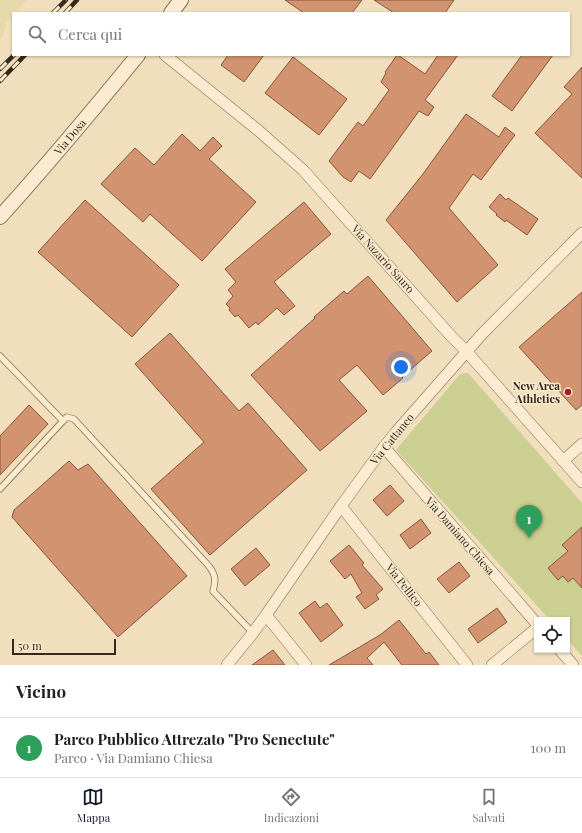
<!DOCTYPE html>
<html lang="it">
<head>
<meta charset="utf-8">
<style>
  :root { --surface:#fff; --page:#f6f6f6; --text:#202124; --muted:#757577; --line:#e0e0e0; --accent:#111827 }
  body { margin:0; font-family:"Playfair Display",serif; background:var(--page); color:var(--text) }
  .controls { position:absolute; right:12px; bottom:12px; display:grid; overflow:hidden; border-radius:0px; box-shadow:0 1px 3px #0004 }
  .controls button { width:36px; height:36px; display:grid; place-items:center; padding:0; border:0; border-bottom:1px solid var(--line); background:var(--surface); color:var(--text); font:20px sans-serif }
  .scale { position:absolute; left:12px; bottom:10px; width:104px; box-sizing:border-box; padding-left:4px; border:2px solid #38271b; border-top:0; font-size:11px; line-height:14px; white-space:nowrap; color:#38271b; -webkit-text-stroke:3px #f7e9cd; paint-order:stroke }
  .you { position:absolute; left:401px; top:367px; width:14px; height:14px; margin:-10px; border:3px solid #fff; border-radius:50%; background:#1a73e8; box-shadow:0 0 0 6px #1a73e833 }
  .badge { display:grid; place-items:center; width:26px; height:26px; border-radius:50%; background:var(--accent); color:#fff; font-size:13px; font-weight:700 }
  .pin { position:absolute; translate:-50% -33px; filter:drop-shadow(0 1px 2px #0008) }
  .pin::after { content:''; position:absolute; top:21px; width:14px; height:12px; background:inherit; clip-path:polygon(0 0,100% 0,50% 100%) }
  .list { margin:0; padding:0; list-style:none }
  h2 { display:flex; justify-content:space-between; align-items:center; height:52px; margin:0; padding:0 16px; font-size:17px }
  h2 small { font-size:13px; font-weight:400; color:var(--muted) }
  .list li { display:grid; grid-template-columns:26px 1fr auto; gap:12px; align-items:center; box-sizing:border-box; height:60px; padding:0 16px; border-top:1px solid var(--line) }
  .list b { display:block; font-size:15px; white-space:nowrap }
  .list p { margin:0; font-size:13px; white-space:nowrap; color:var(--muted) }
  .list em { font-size:13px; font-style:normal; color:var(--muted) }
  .icon { flex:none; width:22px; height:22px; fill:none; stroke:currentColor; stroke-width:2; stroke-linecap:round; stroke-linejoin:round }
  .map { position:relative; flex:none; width:582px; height:665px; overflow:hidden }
  .search { position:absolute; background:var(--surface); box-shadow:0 1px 3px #0004; left:12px; right:12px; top:12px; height:44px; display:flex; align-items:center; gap:10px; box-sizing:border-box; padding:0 14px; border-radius:0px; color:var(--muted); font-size:15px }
  .sheet { height:112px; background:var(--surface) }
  nav { display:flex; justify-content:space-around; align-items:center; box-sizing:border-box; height:56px; border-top:1px solid var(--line); background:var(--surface); font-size:11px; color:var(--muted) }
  nav a { display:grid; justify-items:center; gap:2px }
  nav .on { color:var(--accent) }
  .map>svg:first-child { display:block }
  .farmland { fill:#e7d9aa }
  .green { fill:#cbcf91 }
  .building { fill:#d19370; stroke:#8a553a }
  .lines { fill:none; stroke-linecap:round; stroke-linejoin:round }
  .service-casing { stroke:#896e55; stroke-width:7 }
  .minor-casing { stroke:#896e55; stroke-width:12 }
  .tertiary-casing { stroke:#896e55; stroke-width:16 }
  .service { stroke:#fbecd1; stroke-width:5.5 }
  .minor { stroke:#fbecd1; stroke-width:11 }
  .tertiary { stroke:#fbecd1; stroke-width:14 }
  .rail-casing { stroke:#38271b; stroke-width:4.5 }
  .rail { stroke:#f7e9cd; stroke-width:3; stroke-dasharray:9; stroke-linecap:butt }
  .poi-dot { fill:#9c2129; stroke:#f7e9cd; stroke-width:1.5 }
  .labels { text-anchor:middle; stroke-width:3; stroke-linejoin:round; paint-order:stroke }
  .street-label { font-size:11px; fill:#38271b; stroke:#f7e9cd }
  .poi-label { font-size:11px; font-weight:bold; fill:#38271b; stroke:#f7e9cd; text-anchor:end }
</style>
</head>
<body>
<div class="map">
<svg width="582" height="665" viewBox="0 0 582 665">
  <rect width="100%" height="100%" fill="#f0debd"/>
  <path class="farmland" d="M 0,0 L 26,0 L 15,13 L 13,13 L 13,15 L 6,24 L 4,34 L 0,39 Z"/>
  <path class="green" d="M 468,373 L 582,503 L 582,656 L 567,639 L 567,620 L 550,620 L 396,450 L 460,374 Z"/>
  <g class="building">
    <path d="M 285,0 L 362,0 L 352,13 L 304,13 Z"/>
    <path d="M 374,0 L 454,0 L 445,13 L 394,13 Z"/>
    <path d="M 228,55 L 264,55 L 244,82 L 221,65 Z"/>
    <path d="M 397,55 L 398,55 L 425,74 L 438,55 L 458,55 L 425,100 L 434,107 L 428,116 L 419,111 L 370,179 L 359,171 L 351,182 L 343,177 L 329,161 L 358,122 L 363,126 L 389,90 L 381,82 L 386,73 L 385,72 Z"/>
    <path d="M 522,55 L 553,55 L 512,111 L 492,96 Z"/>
    <path d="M 293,57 L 347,99 L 319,135 L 265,93 Z"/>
    <path d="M 582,67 L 582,178 L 535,133 L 572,94 L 564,87 Z"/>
    <path d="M 466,114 L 499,137 L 505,127 L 515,135 L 481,180 L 473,174 L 449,208 L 498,265 L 457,302 L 386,220 L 423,174 Z"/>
    <path d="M 182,134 L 200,151 L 213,137 L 222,146 L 209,159 L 256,202 L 202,261 L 150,214 L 143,222 L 101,184 L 135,148 L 154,165 Z"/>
    <path d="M 500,194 L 506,200 L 508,198 L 538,219 L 527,235 L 506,220 L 505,222 L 496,215 L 497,214 L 489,207 Z"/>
    <path d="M 85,200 L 179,285 L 132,337 L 38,252 Z"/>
    <path d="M 304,202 L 331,234 L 274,282 L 295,306 L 284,315 L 277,308 L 258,325 L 256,322 L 249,328 L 238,315 L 235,317 L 229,310 L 230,308 L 226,304 L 233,296 L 228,290 L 236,282 L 225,269 Z"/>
    <path d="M 368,276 L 432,351 L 402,377 L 403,378 L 383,395 L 357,365 L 339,380 L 367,411 L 320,451 L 251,375 L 315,318 L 314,317 L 344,291 L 347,294 Z"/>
    <path d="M 582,292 L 582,405 L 576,410 L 519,347 Z"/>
    <path d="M 170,333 L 239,411 L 248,403 L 307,470 L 210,555 L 151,489 L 204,442 L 135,364 Z"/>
    <path d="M 29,405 L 48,424 L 0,475 L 0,436 Z"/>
    <path d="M 69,461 L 78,470 L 88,464 L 187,576 L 118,637 L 12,517 L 14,510 Z"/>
    <path d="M 390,485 L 404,501 L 387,516 L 373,500 Z"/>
    <path d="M 421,519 L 431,533 L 410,549 L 400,535 Z"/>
    <path d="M 582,527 L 582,588 L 573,578 L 568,582 L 563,576 L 558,580 L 548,568 L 568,551 L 562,545 Z"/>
    <path d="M 349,545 L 364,563 L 362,565 L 383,589 L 376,595 L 379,599 L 365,609 L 356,597 L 362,593 L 351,574 L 345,579 L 330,561 Z"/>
    <path d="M 256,548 L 270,565 L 245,586 L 231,569 Z"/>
    <path d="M 459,562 L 470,576 L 449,593 L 437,579 Z"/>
    <path d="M 315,601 L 320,608 L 327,603 L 343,625 L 321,642 L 299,613 Z"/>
    <path d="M 497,608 L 507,622 L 478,643 L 468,629 Z"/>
    <path d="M 399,620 L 426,654 L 429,652 L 439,665 L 402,665 L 384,642 L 367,658 L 373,665 L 329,665 L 380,635 Z"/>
    <path d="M 273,650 L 285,665 L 252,665 Z"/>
  </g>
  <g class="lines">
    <defs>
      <g id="service">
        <path d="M 0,356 L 63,421"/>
        <path d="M 0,489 L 63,421 L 67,417 L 74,419 L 208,565 C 216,575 216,580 213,591 L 253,633"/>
      </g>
      <g id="minor">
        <path d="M 165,55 L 259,131 L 303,170 L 451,336 L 466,351 L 582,482"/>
        <path d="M 384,447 L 537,624"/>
        <path d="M 563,461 L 582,444"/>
        <path d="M 341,506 L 467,665"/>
        <path d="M 266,615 L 306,665"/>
        <path d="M 560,650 L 573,665"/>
        <path d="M 227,665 L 253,633 L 266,615 L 341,506 L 384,447 L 397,431 L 482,334 L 582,233"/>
        <path d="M 492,665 L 537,628"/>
      </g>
      <g id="tertiary">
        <path d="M 171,13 L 181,0"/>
        <path d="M 0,217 C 48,164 93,110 138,55"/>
      </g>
    </defs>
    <use href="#service" class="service-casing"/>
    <use href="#minor" class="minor-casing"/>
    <use href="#tertiary" class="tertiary-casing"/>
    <use href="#service" class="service"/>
    <use href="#minor" class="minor"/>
    <use href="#tertiary" class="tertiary"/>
    <defs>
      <g id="rail">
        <path d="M 53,13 L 66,0"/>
        <path d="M 65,13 L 77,0"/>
        <path d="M 0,69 L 14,55"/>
        <path d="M 0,81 L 25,55"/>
      </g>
    </defs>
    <use href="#rail" class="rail-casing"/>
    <use href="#rail" class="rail"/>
  </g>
  <circle class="poi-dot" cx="568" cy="392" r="4"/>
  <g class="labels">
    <g class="street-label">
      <text transform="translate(70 137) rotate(-50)" y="4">Via Dosa</text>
      <text transform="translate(383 259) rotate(48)" y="4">Via Nazario Sauro</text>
      <text transform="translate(392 439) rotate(-51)" y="4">Via Cattaneo</text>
      <text transform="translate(460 536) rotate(49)" y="4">Via Damiano Chiesa</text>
      <text transform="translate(404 585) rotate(52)" y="4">Via Pellico</text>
    </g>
    <g class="poi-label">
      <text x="560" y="390">New Area<tspan x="560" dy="13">Athletics</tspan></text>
    </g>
  </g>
</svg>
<div class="controls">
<button><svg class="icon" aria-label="locate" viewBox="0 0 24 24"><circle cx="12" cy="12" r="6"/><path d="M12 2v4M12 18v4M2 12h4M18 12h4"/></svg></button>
</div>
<div class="scale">50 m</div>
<div class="you"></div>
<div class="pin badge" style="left:529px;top:538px;background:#2e9e5b">1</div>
<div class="search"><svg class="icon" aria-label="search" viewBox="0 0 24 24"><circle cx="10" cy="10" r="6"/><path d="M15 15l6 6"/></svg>Cerca qui</div>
</div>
<section class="sheet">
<h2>Vicino<small></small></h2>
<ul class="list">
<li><span class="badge" style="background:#2e9e5b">1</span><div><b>Parco Pubblico Attrezato &quot;Pro Senectute&quot;</b><p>Parco · Via Damiano Chiesa</p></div><em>100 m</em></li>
</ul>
</section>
<nav>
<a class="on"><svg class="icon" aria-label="map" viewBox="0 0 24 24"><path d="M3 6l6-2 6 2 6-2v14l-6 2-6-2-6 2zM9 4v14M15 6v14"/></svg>Mappa</a>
<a><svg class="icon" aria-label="directions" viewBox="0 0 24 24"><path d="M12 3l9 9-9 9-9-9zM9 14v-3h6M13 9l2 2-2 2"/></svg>Indicazioni</a>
<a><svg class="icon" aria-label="saved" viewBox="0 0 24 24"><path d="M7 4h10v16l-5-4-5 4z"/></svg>Salvati</a>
</nav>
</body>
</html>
